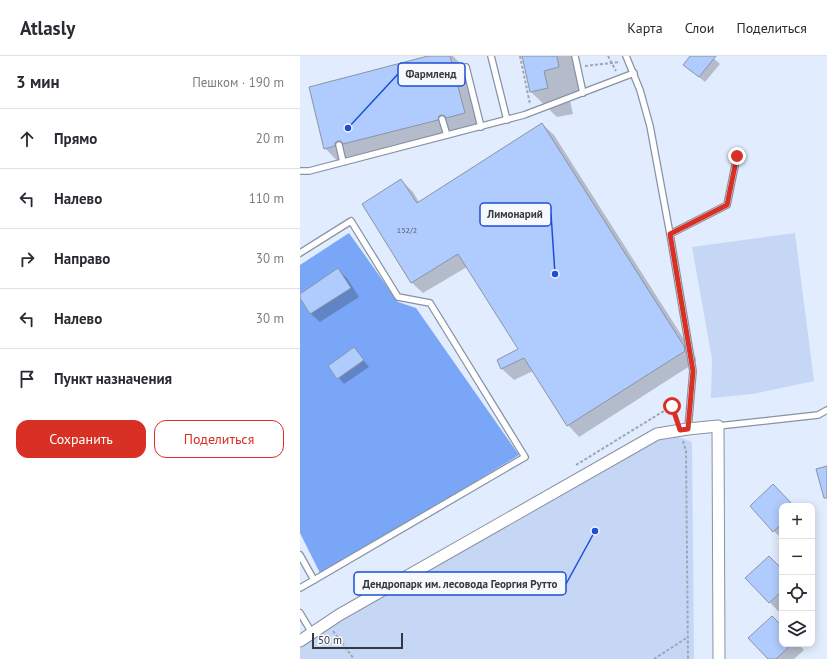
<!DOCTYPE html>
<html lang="ru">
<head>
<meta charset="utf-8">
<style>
  :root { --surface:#fff; --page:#f7f7f7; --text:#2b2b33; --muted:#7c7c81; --line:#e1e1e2; --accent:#d93025 }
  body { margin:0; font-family:"PT Sans",sans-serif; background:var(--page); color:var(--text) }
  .controls { position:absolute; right:12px; bottom:12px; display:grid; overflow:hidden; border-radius:8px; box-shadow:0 2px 10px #0003 }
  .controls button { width:36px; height:36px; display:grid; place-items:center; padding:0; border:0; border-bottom:1px solid var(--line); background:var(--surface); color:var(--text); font:20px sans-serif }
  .scale { position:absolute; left:12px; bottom:10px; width:91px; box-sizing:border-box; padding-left:4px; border:2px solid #343840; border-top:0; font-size:11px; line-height:14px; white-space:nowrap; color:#343840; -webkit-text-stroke:3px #f6f9fc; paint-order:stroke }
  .stop { position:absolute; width:12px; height:12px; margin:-9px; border:3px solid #d93025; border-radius:50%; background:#fff }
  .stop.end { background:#d93025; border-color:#fff; box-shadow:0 1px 4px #0008 }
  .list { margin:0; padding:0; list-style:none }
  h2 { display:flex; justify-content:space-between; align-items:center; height:52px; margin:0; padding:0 16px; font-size:17px }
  h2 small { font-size:13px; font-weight:400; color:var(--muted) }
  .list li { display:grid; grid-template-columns:26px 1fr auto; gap:12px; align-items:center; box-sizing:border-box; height:60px; padding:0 16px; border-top:1px solid var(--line) }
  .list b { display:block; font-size:15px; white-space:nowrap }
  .list em { font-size:13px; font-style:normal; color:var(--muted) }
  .actions { display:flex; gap:8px; padding:12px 16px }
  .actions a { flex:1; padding:9px 0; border:1px solid var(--accent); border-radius:12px; text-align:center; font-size:14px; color:var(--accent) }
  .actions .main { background:var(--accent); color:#fff }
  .icon { flex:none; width:22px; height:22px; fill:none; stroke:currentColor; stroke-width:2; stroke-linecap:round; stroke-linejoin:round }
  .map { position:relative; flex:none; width:527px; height:603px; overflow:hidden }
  header { display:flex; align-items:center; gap:24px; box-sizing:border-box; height:56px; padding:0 20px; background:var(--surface); border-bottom:1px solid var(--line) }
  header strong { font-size:19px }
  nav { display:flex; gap:22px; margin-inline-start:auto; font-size:14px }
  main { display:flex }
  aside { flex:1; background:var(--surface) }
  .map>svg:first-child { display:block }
  .green { fill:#c6d7f6 }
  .forest { fill:#7aa6f7 }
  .shadow { fill:#0003 }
  .building { fill:#b0cbfd; stroke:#8a94a5 }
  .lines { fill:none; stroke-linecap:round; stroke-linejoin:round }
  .service-casing { stroke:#8892a3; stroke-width:8 }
  .minor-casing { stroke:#8892a3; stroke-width:13 }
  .path { stroke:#9ea6b5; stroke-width:2; stroke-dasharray:3 2; stroke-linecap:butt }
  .service { stroke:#fff; stroke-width:5.5 }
  .minor { stroke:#fff; stroke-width:11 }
  .route { stroke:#d93025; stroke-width:5 }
  .labels { text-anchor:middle; stroke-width:3; stroke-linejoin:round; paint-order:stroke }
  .number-label { font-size:8px; fill:#535d6f }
  .leader { fill:none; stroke:#1d4ed8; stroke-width:1.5 }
  .callout-dot { fill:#1d4ed8; stroke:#f6f9fc; stroke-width:1.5 }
  .callout { fill:#f6f9fc; stroke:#1d4ed8; stroke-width:1.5 }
  .callout-label { font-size:11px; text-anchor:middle; font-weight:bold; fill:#343840 }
</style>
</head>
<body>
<header>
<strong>Atlasly</strong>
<nav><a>Карта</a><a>Слои</a><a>Поделиться</a></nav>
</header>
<main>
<aside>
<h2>3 мин<small>Пешком · 190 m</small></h2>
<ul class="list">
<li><svg class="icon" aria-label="ahead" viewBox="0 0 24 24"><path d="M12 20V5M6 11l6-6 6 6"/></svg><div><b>Прямо</b></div><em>20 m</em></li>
<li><svg class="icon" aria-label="left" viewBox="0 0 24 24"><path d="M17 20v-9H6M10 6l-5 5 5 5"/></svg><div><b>Налево</b></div><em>110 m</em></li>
<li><svg class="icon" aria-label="right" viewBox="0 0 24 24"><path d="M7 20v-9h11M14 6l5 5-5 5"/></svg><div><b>Направо</b></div><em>30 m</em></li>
<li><svg class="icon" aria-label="left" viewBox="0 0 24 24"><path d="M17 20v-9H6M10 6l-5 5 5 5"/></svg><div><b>Налево</b></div><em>30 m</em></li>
<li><svg class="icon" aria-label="arrive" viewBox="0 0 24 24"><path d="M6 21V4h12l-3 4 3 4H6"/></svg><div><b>Пункт назначения</b></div></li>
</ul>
<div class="actions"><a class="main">Сохранить</a><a>Поделиться</a></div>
</aside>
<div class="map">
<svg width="527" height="603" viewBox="0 0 527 603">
  <rect width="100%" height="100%" fill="#e1ecfe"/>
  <g class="green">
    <path d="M 495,177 L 514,325 L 453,338 L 411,342 L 412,303 L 392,191 Z"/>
    <path d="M 368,377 L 392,386 L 394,603 L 0,603 L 0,592 L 43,564 Z"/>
  </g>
  <path class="forest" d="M 49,177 L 98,246 L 116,252 L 219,399 L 21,519 L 0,477 L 0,209 Z"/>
  <g class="shadow">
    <path d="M 132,0 L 153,0 L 165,12 L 181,73 L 41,109 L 25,92 Z"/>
    <path d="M 223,0 L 276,0 L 284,37 L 269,40 L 273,58 L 257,61 L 231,36 Z"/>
    <path d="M 392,0 L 411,0 L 420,8 L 405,26 L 390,14 Z"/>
    <path d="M 242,68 L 254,79 L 396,302 L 396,306 L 279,381 L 268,369 L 233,315 L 214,324 L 202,313 L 198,305 L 220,293 L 167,211 L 123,237 L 111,226 L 101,124 L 113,136 L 119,146 Z"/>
    <path d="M 38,214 L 47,222 L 59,241 L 20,266 L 11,258 L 0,239 Z"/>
    <path d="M 54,292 L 69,311 L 44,328 L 29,310 Z"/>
    <path d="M 473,429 L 493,450 L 482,450 L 482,483 L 474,475 Z"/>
    <path d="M 482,514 L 482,552 L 478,555 L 447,522 Z"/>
    <path d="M 482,571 L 482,588 L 498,588 L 504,594 L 494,603 L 470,603 Z"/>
  </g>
  <g class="building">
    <path d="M 128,0 L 150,0 L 165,57 L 146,62 L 145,60 L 141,59 L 139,60 L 138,64 L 43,88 L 41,85 L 38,85 L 35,87 L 35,90 L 24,93 L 9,31 Z"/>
    <path d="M 222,0 L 257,0 L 259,11 L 244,15 L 248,32 L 230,36 Z"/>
    <path d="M 390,0 L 416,0 L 399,21 L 383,9 Z"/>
    <path d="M 242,67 L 384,290 L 385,295 L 267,370 L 224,302 L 201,313 L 197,304 L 218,293 L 158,198 L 111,227 L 62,148 L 101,123 L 117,147 Z"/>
    <path d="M 38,212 L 51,232 L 10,258 L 0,242 L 0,238 Z"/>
    <path d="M 54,291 L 64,304 L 37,323 L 28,310 Z"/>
    <path d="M 527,410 L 527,442 L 524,442 L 516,413 Z"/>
    <path d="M 473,428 L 494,450 L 482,450 L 482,467 L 473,476 L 450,450 Z"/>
    <path d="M 469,500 L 482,513 L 482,535 L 469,547 L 445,522 Z"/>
    <path d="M 472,560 L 482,570 L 482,588 L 492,588 L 476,603 L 468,603 L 448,582 Z"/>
  </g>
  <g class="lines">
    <defs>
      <g id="service">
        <path d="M 191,0 L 207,64"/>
        <path d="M 275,0 L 283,37"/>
        <path d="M 326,0 L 340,34 L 350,70 L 370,178"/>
        <path d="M 166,11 L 181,71"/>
        <path d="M 142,63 L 147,79"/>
        <path d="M 39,89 L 43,106"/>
        <path d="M 0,115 L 9,115 L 224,59 L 334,17"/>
        <path d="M 0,197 L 51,165 L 98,241 L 130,247 L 225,401 L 14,524"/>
        <path d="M 418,370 L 518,359 L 527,354"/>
        <path d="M 388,373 L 393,315 L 370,178 L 427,149 L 437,100"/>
        <path d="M 0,499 L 14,524 L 0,532"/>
        <path d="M 0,557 L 12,577"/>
      </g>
      <path id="minor" d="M 0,585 L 39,559 L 357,378 L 388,373 L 418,370 L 419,603"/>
    </defs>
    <use href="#service" class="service-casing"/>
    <use href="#minor" class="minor-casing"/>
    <g class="path">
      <path d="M 220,0 L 230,48"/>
      <path d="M 308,0 L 316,15"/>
      <path d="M 285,10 L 320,6"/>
      <path d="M 383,385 L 386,395 L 388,603"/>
      <path d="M 276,409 L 372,350 L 376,364"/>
      <path d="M 33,575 L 54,603"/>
      <path d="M 354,603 L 388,581"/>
    </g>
    <use href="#service" class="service"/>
    <use href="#minor" class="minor"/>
  </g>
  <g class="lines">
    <path class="route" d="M 372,350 L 380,374 L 388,373 L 393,315 L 370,178 L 427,149 L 437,100"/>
  </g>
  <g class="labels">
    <g class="number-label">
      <text x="107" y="177">152/2</text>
    </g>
  </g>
  <path class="leader" d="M48 72L98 18M255 218L251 158M295 475L266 528"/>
  <g class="callout-dot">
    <circle cx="48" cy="72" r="4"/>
    <circle cx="255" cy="218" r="4"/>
    <circle cx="295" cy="475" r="4"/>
  </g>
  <g class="callout">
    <rect x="98" y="7" width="67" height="23" rx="4"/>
    <rect x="180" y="147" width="71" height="23" rx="4"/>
    <rect x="54" y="516" width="212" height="23" rx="4"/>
  </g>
  <g class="callout-label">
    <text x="131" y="22">Фармленд</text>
    <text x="215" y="162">Лимонарий</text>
    <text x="160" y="532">Дендропарк им. лесовода Георгия Рутто</text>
  </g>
</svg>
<div class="controls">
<button>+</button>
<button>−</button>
<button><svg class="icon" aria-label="locate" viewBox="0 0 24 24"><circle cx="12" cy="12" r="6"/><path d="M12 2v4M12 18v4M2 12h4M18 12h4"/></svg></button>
<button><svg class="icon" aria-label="layers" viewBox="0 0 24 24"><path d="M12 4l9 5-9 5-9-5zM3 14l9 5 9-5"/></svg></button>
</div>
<div class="scale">50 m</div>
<div class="stop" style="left:372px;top:350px"></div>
<div class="stop end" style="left:437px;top:100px"></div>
</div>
</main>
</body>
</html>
